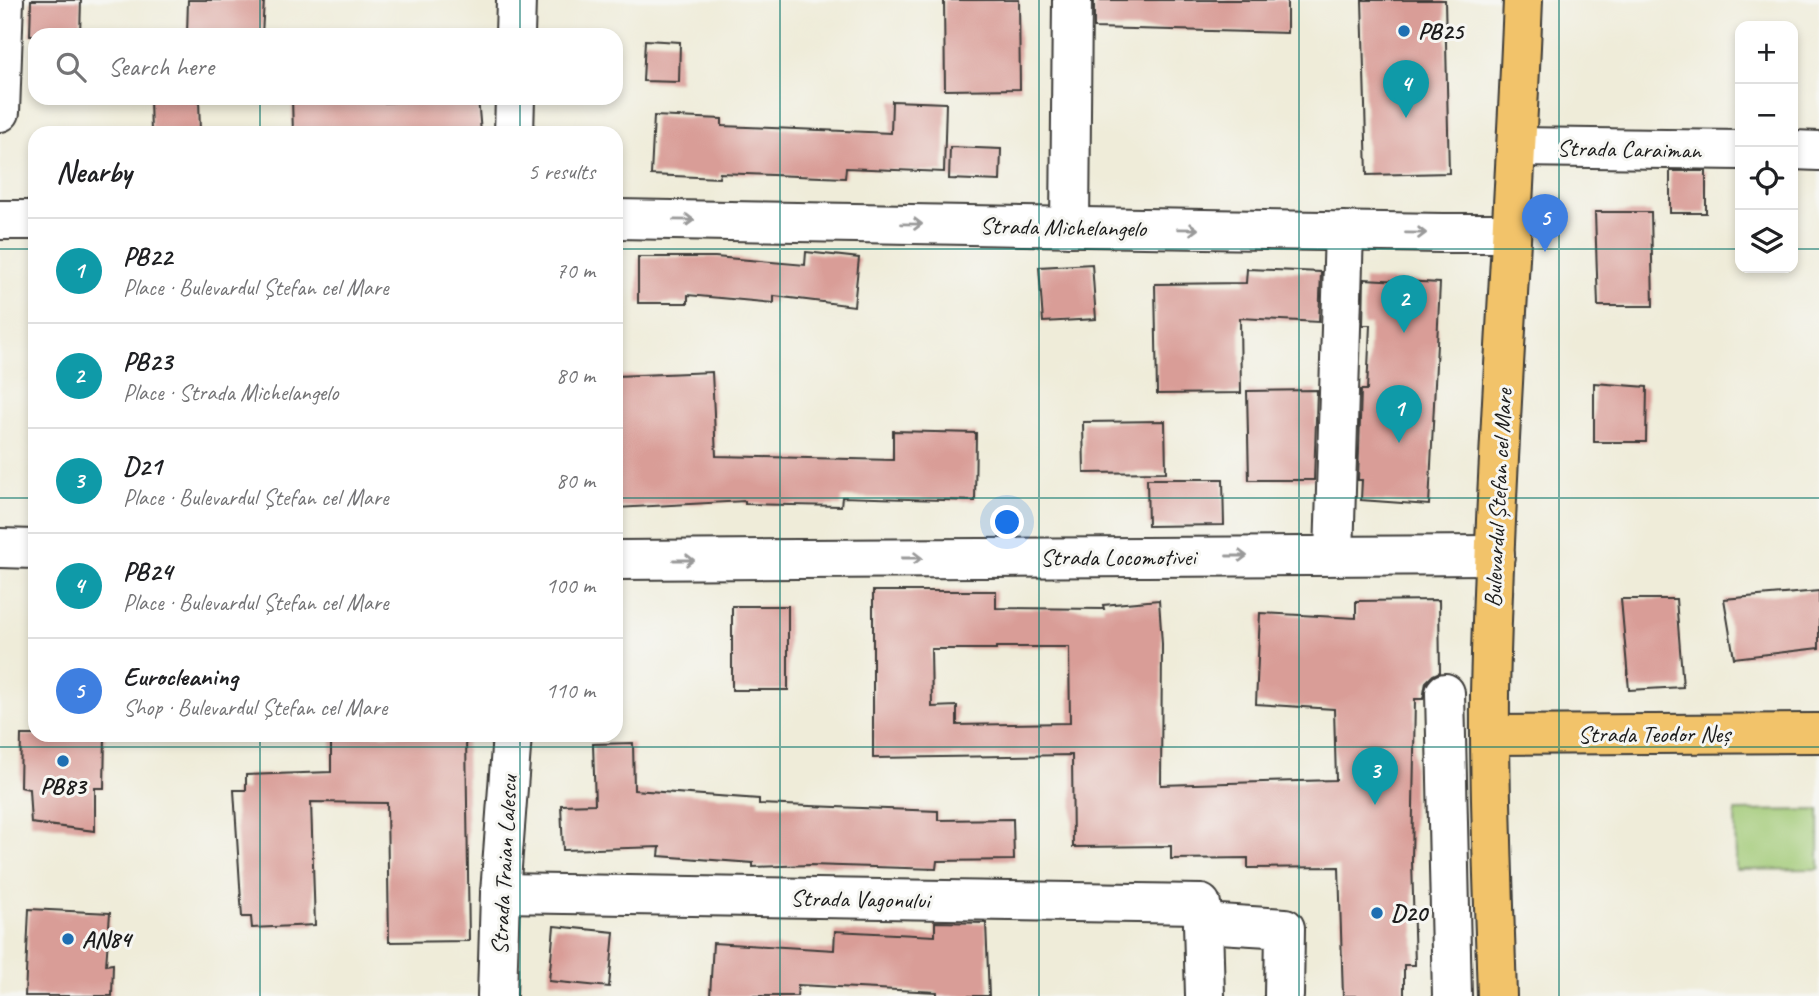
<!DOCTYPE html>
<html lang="en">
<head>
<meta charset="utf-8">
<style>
  :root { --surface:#fff; --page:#f6f6f6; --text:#202124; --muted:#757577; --line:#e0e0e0; --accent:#7c3aed }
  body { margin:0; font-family:Caveat,sans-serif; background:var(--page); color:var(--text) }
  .controls { position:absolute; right:21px; top:21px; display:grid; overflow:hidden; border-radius:14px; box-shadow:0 4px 10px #0003 }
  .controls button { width:63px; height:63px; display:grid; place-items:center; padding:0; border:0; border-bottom:2px solid var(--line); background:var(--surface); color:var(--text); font:35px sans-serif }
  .you { position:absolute; left:1008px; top:523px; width:24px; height:24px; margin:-18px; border:5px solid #fff; border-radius:50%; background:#1a73e8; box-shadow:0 0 0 10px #1a73e833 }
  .badge { display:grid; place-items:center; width:46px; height:46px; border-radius:50%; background:var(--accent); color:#fff; font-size:23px; font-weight:700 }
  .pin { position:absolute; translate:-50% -58px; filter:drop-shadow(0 2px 4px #0008) }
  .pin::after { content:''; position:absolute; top:37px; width:24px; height:21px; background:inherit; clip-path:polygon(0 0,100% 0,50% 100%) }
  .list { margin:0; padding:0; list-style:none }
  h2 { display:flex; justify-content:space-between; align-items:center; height:91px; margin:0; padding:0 28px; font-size:30px }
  h2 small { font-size:23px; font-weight:400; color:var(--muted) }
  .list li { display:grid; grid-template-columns:46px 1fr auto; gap:21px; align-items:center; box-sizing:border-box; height:105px; padding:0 28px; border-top:2px solid var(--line) }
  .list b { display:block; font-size:26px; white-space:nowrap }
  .list p { margin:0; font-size:23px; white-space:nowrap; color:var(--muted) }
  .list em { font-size:23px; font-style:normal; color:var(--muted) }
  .icon { flex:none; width:38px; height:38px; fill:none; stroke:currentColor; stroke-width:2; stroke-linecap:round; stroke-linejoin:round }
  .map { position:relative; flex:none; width:1819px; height:996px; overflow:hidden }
  .search { position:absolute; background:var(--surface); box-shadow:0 4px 10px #0003; left:28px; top:28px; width:595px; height:77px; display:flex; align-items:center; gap:18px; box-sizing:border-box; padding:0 24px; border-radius:21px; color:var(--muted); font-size:26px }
  .panel { position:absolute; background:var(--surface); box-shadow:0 4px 10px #0003; left:28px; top:126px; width:595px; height:616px; border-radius:21px }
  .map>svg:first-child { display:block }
  .green { fill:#a0c975; stroke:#5e7248; stroke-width:2 }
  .building { fill:#d99d97; fill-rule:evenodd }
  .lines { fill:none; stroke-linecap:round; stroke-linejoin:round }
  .minor-casing { stroke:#3c3b38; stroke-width:42 }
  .major-casing { stroke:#3c3b38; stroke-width:42 }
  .minor { stroke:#fff; stroke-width:38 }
  .major { stroke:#f2c36a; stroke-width:38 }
  .oneway { stroke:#999 }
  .grid { fill:none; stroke:#0f766e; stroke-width:2; stroke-opacity:0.55 }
  .poi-dot { fill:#1f6fb2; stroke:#f6f6f2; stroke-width:2.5 }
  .labels { text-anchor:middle; stroke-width:6; stroke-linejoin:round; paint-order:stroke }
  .poi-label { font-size:24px; font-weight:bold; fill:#1c1c1c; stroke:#f6f6f2; text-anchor:start }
  .street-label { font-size:24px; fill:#1c1c1c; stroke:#f6f6f2 }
</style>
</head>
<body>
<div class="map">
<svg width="1819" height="996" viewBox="0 0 1819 996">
  <rect width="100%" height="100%" fill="#f6f6f2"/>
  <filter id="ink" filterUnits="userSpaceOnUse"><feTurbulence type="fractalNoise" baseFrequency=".0143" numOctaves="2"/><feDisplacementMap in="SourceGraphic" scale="14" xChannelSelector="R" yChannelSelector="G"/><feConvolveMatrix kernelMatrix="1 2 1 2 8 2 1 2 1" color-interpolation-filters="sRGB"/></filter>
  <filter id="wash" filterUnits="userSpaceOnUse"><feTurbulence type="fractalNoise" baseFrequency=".00686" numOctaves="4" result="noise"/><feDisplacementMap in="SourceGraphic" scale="28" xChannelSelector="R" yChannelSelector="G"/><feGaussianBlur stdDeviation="1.57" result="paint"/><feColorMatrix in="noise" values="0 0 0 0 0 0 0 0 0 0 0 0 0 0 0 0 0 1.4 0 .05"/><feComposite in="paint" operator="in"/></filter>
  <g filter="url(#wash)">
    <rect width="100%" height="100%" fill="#efecd9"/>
    <path class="green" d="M 1819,810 L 1819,869 L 1736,870 L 1735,811 Z"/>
    <g id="blocks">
      <g class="building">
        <path d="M 31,0 L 81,0 L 80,35 L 30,35 Z"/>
        <path d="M 188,0 L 264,0 L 262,35 L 187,35 Z"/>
        <path d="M 944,0 L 1019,0 L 1020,89 L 945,90 Z"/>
        <path d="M 1094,0 L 1287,0 L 1287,33 L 1094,28 Z"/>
        <path d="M 1362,0 L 1445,0 L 1449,173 L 1367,175 Z"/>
        <path d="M 645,40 L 680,42 L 679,82 L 643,81 Z"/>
        <path d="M 150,98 L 199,98 L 200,133 L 151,133 Z"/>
        <path d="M 292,98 L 378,98 L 378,103 L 478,98 L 481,133 L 293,133 Z"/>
        <path d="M 892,101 L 946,103 L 944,172 L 846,168 L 845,178 L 720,173 L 719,178 L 651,175 L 654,116 L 722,119 L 722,126 L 891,133 Z"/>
        <path d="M 950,147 L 1001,149 L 1000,181 L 949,179 Z"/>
        <rect x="1670" y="171" width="36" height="42"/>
        <path d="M 1595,212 L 1651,212 L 1653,306 L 1598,306 Z"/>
        <path d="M 806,252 L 859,258 L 854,306 L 774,296 L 774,303 L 688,295 L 688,303 L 638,303 L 638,257 L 715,257 L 805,265 Z"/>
        <path d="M 1092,264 L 1096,319 L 1043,322 L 1039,267 Z"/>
        <path d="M 1247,269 L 1321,272 L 1319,322 L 1240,318 L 1241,393 L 1157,394 L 1155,284 L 1246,283 Z"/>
        <path d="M 1364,279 L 1440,283 L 1429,505 L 1361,500 L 1362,480 L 1358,480 L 1361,390 L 1367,390 L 1370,325 L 1363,325 Z"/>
        <path d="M 712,372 L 716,456 L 893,460 L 893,431 L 976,433 L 975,501 L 842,497 L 841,506 L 745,504 L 745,501 L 616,508 L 616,376 Z"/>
        <path d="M 1594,383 L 1647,387 L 1646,442 L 1594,442 Z"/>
        <path d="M 1317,390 L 1314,480 L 1249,480 L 1247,391 Z"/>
        <path d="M 1165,421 L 1166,472 L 1084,473 L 1083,422 Z"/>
        <path d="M 1147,479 L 1223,479 L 1224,525 L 1148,526 Z"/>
        <path d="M 873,591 L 996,591 L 996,608 L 1104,609 L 1103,605 L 1159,600 L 1162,644 L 1161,785 L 1336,780 L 1334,709 L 1256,704 L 1260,613 L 1356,618 L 1356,601 L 1439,600 L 1440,672 L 1433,675 L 1426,682 L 1423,699 L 1415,699 L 1412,861 L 1415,965 L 1404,965 L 1404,996 L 1343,996 L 1339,867 L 1248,868 L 1248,858 L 1171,859 L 1171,846 L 1073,847 L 1072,755 L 873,758 ZM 996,647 L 1069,647 L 1070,723 L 957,725 L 957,706 L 932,707 L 931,649 L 996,649 Z"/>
        <path d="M 1819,591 L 1819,648 L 1734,658 L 1724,599 Z"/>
        <path d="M 1621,599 L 1676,599 L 1683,687 L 1629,690 Z"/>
        <rect x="732" y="606" width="56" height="84"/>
        <path d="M 21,735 L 105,735 L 104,788 L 95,788 L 95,831 L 31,823 L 29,789 L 20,787 Z"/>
        <path d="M 331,735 L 466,735 L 469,941 L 389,942 L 387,803 L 311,802 L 315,925 L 252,928 L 251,917 L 242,917 L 234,790 L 246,790 L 246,775 L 331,772 Z"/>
        <path d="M 633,743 L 634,790 L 759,799 L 759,804 L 938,811 L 938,820 L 1013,819 L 1014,860 L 937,861 L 936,869 L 810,865 L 753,867 L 753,863 L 659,856 L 660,847 L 563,850 L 561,805 L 595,804 L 593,744 Z"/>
        <path d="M 29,909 L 110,913 L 106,965 L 113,964 L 112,996 L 25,996 Z"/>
        <path d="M 935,922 L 986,923 L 989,996 L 937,996 L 937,992 L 798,985 L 797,996 L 710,996 L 713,943 L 834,950 L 835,931 L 935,936 Z"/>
        <path d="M 554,926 L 614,932 L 609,987 L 549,981 Z"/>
      </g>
    </g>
  </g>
  <g filter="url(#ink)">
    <use href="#blocks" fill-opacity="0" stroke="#3c3b38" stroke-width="2"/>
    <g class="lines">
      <defs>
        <g id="minor">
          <path d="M 515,35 L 516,0"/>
          <path d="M 0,112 L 4,0"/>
          <path d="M 514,133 L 515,98"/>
          <path d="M 1517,147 L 1740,150"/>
          <path d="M 1793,150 L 1819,151"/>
          <path d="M 616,219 L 1443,233 L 1511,233"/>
          <path d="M 0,220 L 35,220"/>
          <path d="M 1070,227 L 1072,0"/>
          <path d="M 0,548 L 35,549"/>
          <path d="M 1334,555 L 1344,231"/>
          <path d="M 616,560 L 1495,555"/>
          <path d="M 1445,693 L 1452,996"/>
          <path d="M 500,893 L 1201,904 L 1203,923 L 1285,928 L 1284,996"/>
          <path d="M 1203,923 L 1205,996"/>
          <path d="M 497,996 L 500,893 L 512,735"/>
        </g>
        <g id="major">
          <path d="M 1490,735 L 1819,733"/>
          <path d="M 1497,996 C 1494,895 1489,794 1490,694 C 1495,462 1514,231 1523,0"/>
        </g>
      </defs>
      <use href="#minor" class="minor-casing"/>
      <use href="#major" class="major-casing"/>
      <use href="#minor" class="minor"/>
      <use href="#major" class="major"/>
    </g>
    <defs><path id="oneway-shaft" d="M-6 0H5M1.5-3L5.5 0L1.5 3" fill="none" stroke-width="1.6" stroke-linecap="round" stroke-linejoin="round" transform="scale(1.75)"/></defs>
    <g class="oneway">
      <use href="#oneway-shaft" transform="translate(684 220) rotate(1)"/>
      <use href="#oneway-shaft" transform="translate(912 224) rotate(1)"/>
      <use href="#oneway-shaft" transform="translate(1188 229) rotate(1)"/>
      <use href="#oneway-shaft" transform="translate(1416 233) rotate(1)"/>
      <use href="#oneway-shaft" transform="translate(1237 556)"/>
      <use href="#oneway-shaft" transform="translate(912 558)"/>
      <use href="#oneway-shaft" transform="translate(684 560)"/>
    </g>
  </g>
  <path class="grid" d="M 260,0 L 260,35M 520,0 L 520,35M 780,0 L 780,996M 1039,0 L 1039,996M 1299,0 L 1299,996M 1559,0 L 1559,996M 260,98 L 260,133M 520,98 L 520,133M 0,249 L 35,249M 616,249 L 1740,249M 1793,249 L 1819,249M 0,498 L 35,498M 616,498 L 1819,498M 260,735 L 260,996M 520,735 L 520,996M 0,747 L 1819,747"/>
  <g class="poi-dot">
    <circle cx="1404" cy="31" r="7"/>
    <circle cx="63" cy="761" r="7"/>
    <circle cx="1377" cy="913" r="7"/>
    <circle cx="68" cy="939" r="7"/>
  </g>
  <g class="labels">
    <g class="poi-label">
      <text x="1418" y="39">PB25</text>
      <text x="63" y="794" text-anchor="middle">PB83</text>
      <text x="1391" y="921">D20</text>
      <text x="82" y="947">AN84</text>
    </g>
    <g class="street-label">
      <text transform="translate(1629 149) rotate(1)" y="8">Strada Caraiman</text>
      <text transform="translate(1063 227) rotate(1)" y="8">Strada Michelangelo</text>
      <text transform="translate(1498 498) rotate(-87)" y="8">Bulevardul Ștefan cel Mare</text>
      <text x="1118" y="565">Strada Locomotivei</text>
      <text x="1654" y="742">Strada Teodor Neș</text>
      <text transform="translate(504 865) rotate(-87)" y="8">Strada Traian Lalescu</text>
      <text transform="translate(860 899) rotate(1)" y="8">Strada Vagonului</text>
    </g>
  </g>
</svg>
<div class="controls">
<button>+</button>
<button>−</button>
<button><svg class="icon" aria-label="locate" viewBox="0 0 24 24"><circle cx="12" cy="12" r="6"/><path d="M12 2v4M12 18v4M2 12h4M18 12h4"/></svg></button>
<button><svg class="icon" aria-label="layers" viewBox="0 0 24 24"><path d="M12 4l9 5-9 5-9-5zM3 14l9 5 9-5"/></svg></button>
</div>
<div class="you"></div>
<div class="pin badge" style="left:1399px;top:443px;background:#0f9aa8">1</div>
<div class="pin badge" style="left:1404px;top:333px;background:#0f9aa8">2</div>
<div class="pin badge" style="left:1375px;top:805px;background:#0f9aa8">3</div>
<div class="pin badge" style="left:1406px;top:118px;background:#0f9aa8">4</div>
<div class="pin badge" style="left:1545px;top:252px;background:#3f7fe0">5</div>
<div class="search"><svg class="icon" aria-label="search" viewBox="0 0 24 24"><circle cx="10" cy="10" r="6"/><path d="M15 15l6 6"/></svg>Search here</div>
<section class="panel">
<h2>Nearby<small>5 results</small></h2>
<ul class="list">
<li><span class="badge" style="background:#0f9aa8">1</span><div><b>PB22</b><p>Place · Bulevardul Ștefan cel Mare</p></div><em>70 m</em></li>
<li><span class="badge" style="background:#0f9aa8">2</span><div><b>PB23</b><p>Place · Strada Michelangelo</p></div><em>80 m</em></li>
<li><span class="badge" style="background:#0f9aa8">3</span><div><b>D21</b><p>Place · Bulevardul Ștefan cel Mare</p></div><em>80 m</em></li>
<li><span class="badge" style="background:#0f9aa8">4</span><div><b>PB24</b><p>Place · Bulevardul Ștefan cel Mare</p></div><em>100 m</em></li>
<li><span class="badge" style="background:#3f7fe0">5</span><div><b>Eurocleaning</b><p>Shop · Bulevardul Ștefan cel Mare</p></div><em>110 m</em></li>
</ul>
</section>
</div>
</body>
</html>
